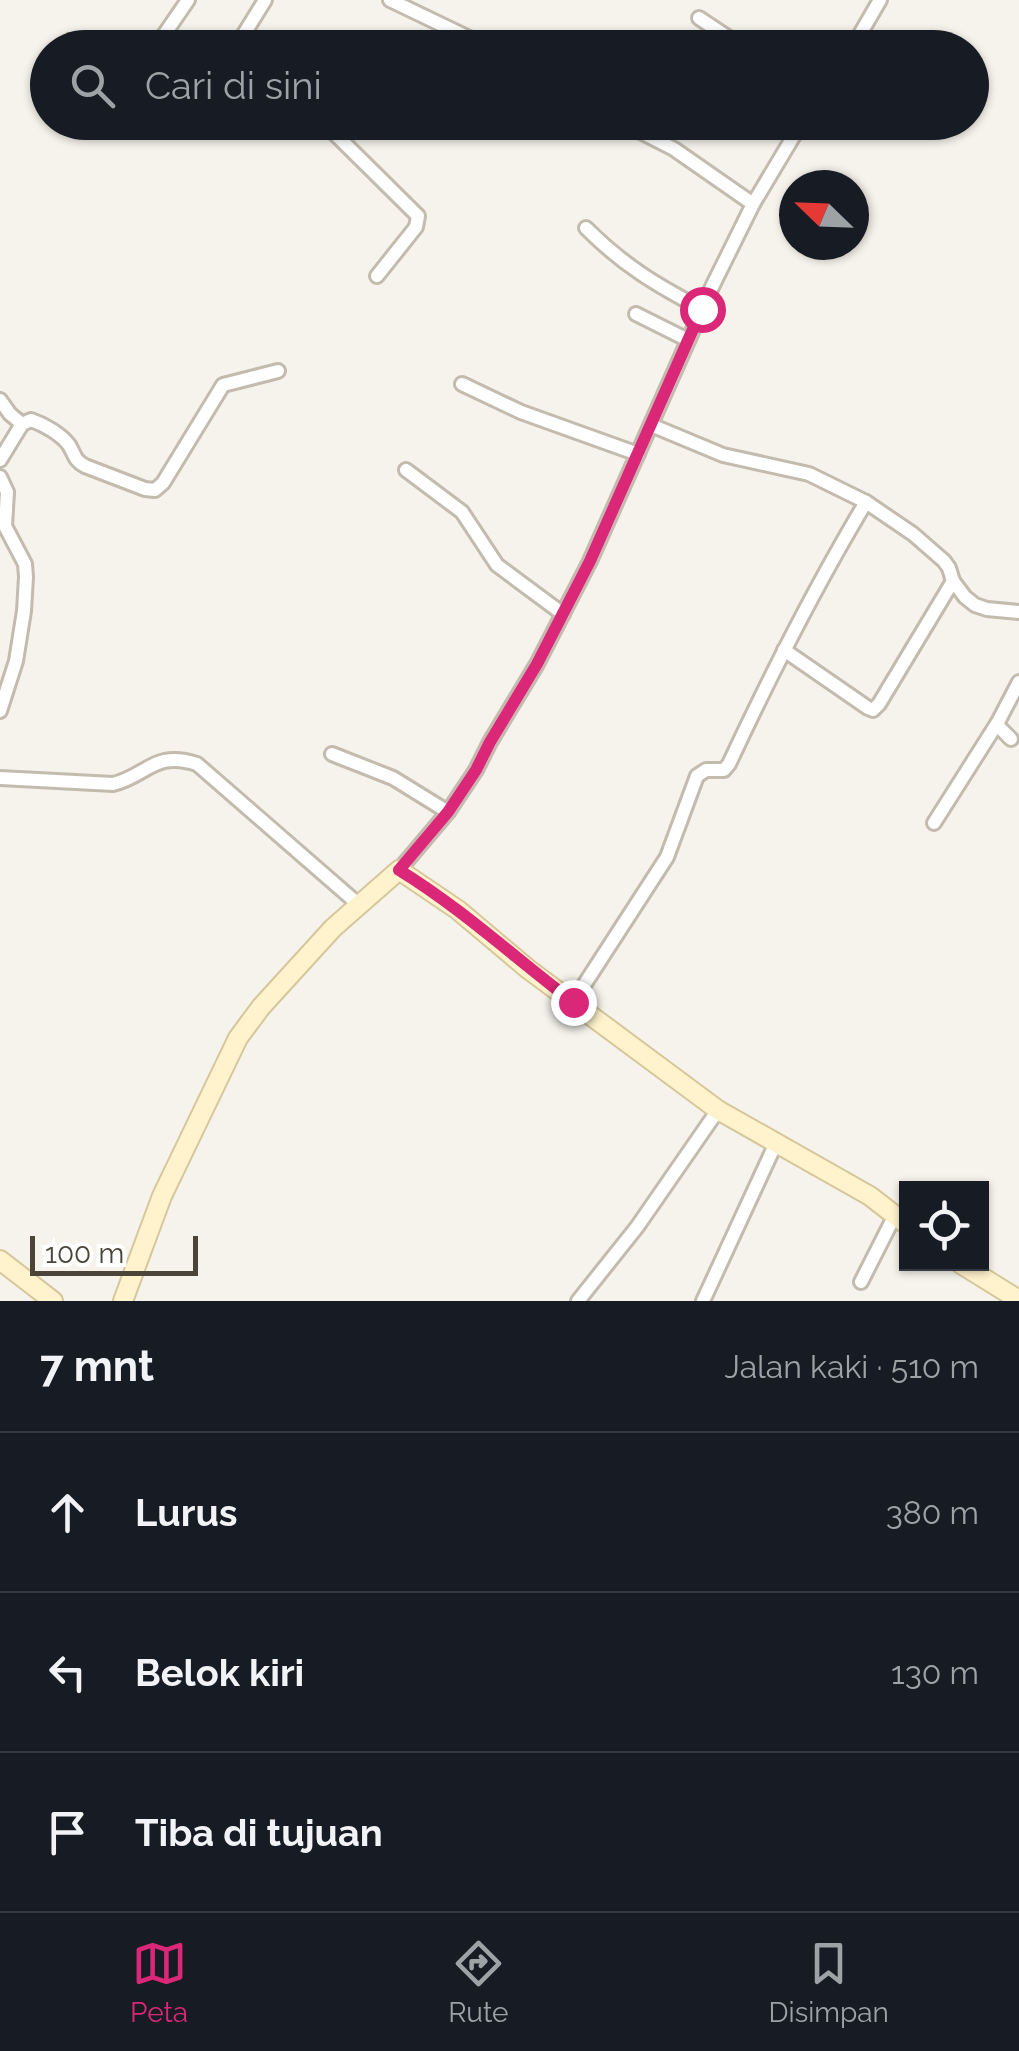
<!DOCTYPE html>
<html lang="id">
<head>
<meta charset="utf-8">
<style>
  :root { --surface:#171b24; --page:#20242c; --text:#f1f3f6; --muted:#9ea1a6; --line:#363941; --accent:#db2777 }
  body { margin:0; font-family:Raleway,sans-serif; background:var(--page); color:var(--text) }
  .controls { position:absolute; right:30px; bottom:30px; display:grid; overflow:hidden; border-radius:0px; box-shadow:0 2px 8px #0004 }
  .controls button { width:90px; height:90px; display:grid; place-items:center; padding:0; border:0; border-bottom:2px solid var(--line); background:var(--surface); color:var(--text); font:50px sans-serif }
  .compass { position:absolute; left:779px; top:170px; width:90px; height:90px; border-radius:50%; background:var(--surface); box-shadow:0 2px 8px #0004; rotate:293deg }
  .scale { position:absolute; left:30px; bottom:25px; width:168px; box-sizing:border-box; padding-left:10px; border:5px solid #4b4439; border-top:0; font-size:28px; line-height:35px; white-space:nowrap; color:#4b4439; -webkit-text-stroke:8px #fff; paint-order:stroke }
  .stop { position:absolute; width:30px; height:30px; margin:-22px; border:8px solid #db2777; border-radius:50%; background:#fff }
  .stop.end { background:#db2777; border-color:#fff; box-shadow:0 2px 10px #0008 }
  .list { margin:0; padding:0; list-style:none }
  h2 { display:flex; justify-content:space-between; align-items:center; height:130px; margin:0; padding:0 40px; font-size:42px }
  h2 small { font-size:32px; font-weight:400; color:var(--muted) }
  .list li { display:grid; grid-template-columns:65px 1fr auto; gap:30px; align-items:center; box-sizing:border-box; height:160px; padding:0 40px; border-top:2px solid var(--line) }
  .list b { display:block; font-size:38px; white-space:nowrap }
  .list em { font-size:32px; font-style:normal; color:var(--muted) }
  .icon { flex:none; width:55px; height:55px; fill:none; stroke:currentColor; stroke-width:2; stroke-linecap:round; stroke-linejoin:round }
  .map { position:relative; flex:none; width:1019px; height:1301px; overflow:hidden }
  .search { position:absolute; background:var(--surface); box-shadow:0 2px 8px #0004; left:30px; right:30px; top:30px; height:110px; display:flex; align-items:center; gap:25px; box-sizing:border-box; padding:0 35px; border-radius:55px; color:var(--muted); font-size:38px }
  .sheet { height:610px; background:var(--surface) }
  nav { display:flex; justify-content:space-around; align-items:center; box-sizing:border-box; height:140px; border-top:2px solid var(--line); background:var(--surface); font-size:28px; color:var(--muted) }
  nav a { display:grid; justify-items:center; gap:5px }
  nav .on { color:var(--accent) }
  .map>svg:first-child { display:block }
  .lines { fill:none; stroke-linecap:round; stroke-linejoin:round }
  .street-casing { stroke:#c2bbae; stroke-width:18 }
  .secondary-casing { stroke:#d6c79b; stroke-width:22 }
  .street { stroke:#fff; stroke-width:12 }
  .secondary { stroke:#fff3cd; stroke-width:18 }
  .route { stroke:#db2777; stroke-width:12 }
</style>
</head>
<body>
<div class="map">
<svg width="1019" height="1301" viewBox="0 0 1019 1301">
  <rect width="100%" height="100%" fill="#f6f3ec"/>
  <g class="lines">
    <defs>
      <g id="street">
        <path d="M 390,0 L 490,48"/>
        <path d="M 699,18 L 744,48"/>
        <path d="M 155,48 L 188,0"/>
        <path d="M 249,48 L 245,43 L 244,34 L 265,0"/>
        <path d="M 852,48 L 880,0"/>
        <path d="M 323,122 L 418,216 L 416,227 L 377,276"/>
        <path d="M 621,122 L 674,149 L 753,204"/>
        <path d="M 657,140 L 667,122"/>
        <path d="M 586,228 C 623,265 656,285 702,309"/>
        <path d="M 636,314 L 688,340"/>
        <path d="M 462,384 L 521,412 L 638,454"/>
        <path d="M 0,400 L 10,414 L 22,424 L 0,460"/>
        <path d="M 22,424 L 31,420 C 43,424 61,434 69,445 C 75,455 74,460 85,466 L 145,489 L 155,490 L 163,483 L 223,385 L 278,371"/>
        <path d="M 651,425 L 723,455 L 809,474 L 866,502 L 913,534 L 944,561 L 949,568 L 953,581 L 965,597 L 975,605 L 987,609 L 1019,612"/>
        <path d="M 406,470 L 462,512 L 497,565 L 563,614"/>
        <path d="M 0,477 L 7,492 L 5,526 L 25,564 L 26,577 L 24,611 L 16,661 L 0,711"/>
        <path d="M 784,650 L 868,708 L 873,710 L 879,704 L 953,581"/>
        <path d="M 1011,739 L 999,727 L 998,722 L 1019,682"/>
        <path d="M 332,754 L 393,778 L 448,812"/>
        <path d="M 0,778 L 113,784 C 147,776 154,750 197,764 L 358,904"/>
        <path d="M 934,823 L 998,722"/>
        <path d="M 399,870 L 448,812 L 476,770 L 490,742 L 537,664 L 590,561 L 712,287 L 753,204 L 802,122"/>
        <path d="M 573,1002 L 667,857 L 697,776 L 706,770 L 724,770 L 729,764 C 771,674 815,587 866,502"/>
        <path d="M 861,1282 L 895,1215"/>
        <path d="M 578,1301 L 637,1227 L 718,1110"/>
        <path d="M 703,1301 L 776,1143"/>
      </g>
      <g id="secondary">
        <path d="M 0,1260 L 53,1301"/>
        <path d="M 961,1264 L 1019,1300"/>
        <path d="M 123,1301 L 162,1196 L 238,1038 L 261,1007 L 333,928 L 399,870 L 458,910 L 528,969 L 718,1110 L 870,1196 L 906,1224"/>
      </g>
    </defs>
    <use href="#street" class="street-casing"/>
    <use href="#secondary" class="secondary-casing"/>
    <use href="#street" class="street"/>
    <use href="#secondary" class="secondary"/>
  </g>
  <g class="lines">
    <path class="route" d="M 573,1002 C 515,958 461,908 399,870 L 448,812 L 476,770 L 490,742 L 537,664 L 590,561 L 702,309"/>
  </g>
</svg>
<div class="controls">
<button><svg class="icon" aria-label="locate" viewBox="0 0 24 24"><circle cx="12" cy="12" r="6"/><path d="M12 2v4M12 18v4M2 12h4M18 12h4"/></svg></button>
</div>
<svg class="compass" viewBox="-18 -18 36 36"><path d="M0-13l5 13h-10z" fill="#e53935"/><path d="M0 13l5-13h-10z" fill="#9ea1a6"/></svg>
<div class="scale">100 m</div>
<div class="stop" style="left:702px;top:309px"></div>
<div class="stop end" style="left:573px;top:1002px"></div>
<div class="search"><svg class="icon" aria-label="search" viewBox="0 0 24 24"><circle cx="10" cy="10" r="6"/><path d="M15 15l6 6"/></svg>Cari di sini</div>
</div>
<section class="sheet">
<h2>7 mnt<small>Jalan kaki · 510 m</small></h2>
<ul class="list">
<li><svg class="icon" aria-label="ahead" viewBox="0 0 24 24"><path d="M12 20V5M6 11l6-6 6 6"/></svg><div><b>Lurus</b></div><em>380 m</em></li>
<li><svg class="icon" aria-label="left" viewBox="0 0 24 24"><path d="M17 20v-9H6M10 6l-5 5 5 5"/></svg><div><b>Belok kiri</b></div><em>130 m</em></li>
<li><svg class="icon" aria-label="arrive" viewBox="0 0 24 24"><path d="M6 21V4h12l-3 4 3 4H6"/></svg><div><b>Tiba di tujuan</b></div></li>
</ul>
</section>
<nav>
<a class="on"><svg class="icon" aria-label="map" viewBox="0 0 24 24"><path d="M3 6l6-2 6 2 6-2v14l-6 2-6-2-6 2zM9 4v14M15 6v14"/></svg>Peta</a>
<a><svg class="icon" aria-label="directions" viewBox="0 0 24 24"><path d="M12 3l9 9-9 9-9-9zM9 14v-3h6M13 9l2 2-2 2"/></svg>Rute</a>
<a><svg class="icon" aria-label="saved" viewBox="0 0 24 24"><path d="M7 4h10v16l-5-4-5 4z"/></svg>Disimpan</a>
</nav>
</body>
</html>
